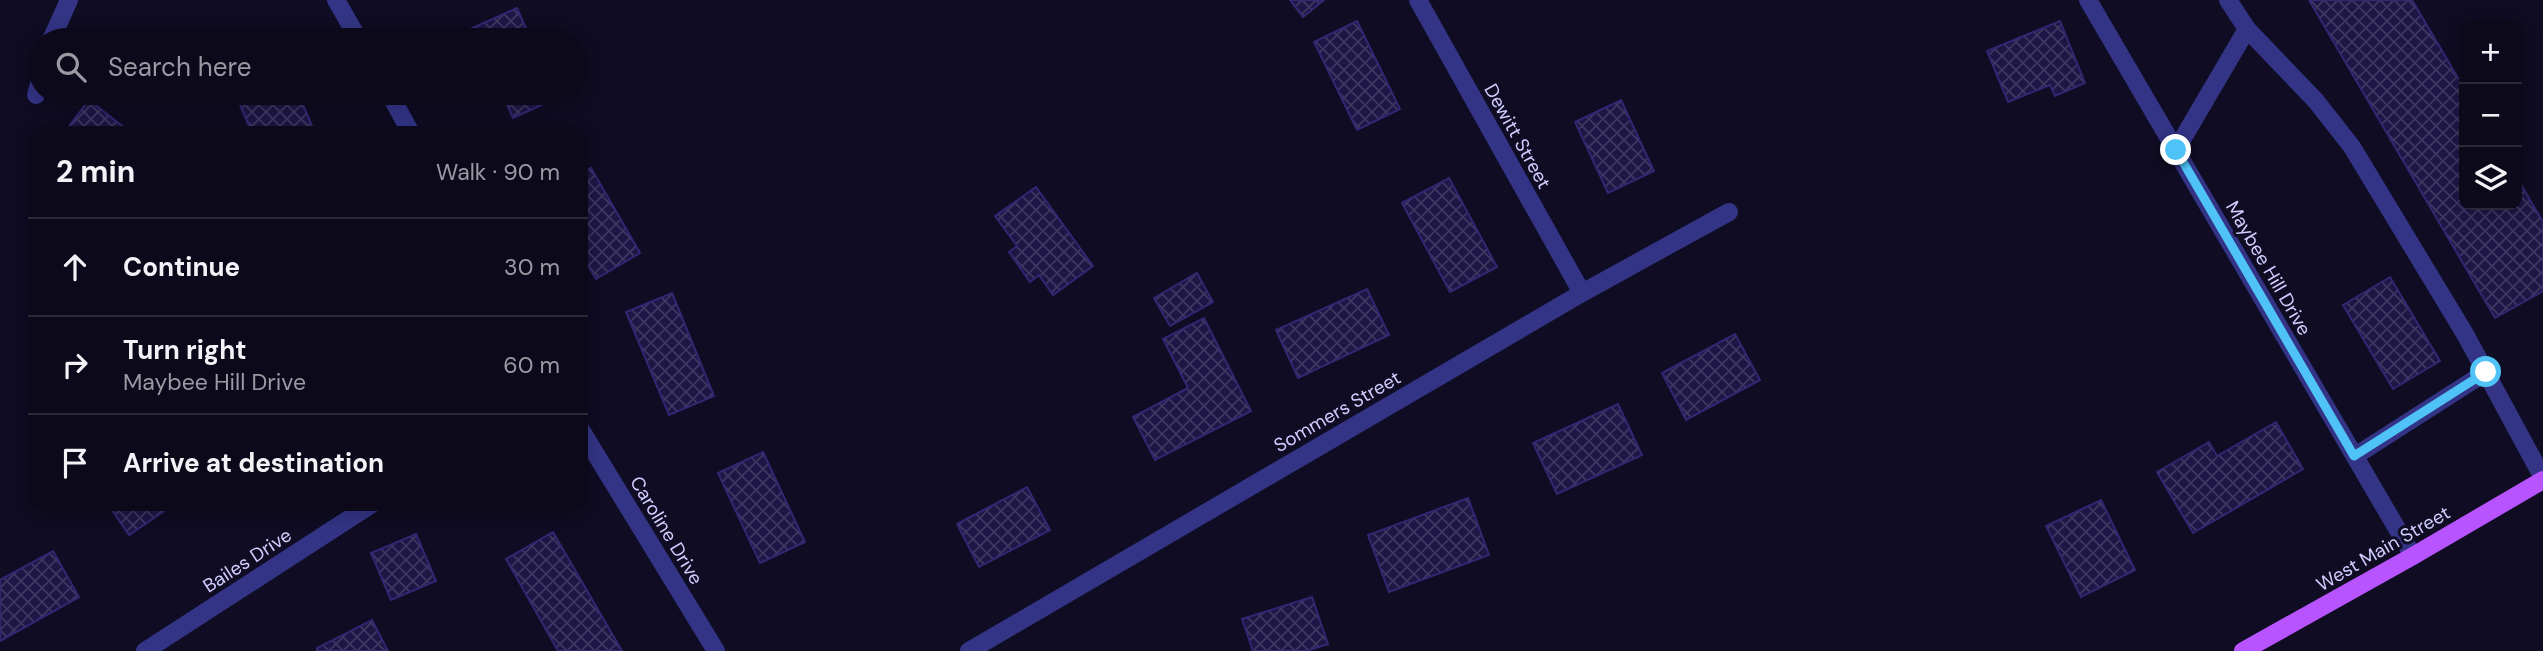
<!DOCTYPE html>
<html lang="en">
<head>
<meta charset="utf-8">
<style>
  :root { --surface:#0b091a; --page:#141223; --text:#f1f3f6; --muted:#9a9aa2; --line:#2b2a39 }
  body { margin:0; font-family:"DM Sans",sans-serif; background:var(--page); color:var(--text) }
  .controls { position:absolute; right:21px; top:21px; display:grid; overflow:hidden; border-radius:14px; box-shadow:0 4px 18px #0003 }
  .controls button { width:63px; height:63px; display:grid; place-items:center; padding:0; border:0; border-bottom:2px solid var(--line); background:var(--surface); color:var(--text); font:35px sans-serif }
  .stop { position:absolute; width:21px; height:21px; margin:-16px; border:5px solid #4fc3f7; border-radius:50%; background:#fff }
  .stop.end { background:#4fc3f7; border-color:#fff; box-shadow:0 2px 7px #0008 }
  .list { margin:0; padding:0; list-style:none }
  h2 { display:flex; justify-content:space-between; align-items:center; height:91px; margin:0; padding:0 28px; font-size:30px }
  h2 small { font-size:23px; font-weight:400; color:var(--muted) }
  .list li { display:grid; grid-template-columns:46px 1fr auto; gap:21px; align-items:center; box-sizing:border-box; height:98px; padding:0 28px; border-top:2px solid var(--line) }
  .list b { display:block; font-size:26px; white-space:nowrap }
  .list p { margin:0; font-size:23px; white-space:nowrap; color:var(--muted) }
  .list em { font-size:23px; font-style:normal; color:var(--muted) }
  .icon { flex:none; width:38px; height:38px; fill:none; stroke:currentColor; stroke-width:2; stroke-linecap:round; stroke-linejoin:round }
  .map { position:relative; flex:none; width:2543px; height:651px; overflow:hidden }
  .search { position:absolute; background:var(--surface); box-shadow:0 4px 18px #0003; left:28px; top:28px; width:560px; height:77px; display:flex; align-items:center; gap:18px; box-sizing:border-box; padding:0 24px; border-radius:38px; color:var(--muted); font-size:26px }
  .panel { position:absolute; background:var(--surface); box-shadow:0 4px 18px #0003; left:28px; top:126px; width:560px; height:385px; border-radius:21px }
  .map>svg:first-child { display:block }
  .building { fill:url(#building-cross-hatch); stroke:#322773; stroke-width:2 }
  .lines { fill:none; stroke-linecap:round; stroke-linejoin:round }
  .minor { stroke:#333485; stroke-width:18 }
  .major { stroke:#b854ff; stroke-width:18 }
  .route { stroke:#4fc3f7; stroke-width:9 }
  .labels { text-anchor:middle; stroke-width:6; stroke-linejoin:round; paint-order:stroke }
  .street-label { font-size:19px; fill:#d1cdff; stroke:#0f0c23 }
</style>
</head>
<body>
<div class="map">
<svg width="2543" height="651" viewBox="0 0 2543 651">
  <defs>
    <pattern id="building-cross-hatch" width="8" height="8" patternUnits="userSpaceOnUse" patternTransform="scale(1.75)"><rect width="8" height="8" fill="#1e1645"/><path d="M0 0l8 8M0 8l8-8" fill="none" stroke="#3e3761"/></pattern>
  </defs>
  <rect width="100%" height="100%" fill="#0f0c23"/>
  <g class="building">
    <path d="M 1290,0 L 1324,0 L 1303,17 Z"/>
    <path d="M 2309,0 L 2412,0 L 2464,88 L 2464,205 L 2517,205 L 2517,178 L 2543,222 L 2543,291 L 2495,318 Z"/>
    <path d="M 517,8 L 531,40 L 460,40 L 457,35 Z"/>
    <path d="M 1357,21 L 1400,109 L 1357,130 L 1314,42 Z"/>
    <path d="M 2060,21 L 2085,83 L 2055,96 L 2050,85 L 2008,102 L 1987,51 Z"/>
    <path d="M 235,93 L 298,93 L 315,133 L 252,133 Z"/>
    <path d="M 502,93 L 555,93 L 557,98 L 513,118 Z"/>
    <path d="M 89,100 L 131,133 L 64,133 Z"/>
    <path d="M 1621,100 L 1654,171 L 1608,193 L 1575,122 Z"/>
    <path d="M 591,168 L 640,253 L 596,279 L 581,254 L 581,174 Z"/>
    <path d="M 1449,178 L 1497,267 L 1450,292 L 1402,203 Z"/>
    <path d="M 1036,187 L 1093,266 L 1053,295 L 1039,275 L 1030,282 L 1009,252 L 1017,246 L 995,216 Z"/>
    <path d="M 1197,273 L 1213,302 L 1170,326 L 1154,298 Z"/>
    <path d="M 2390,277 L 2440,361 L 2393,389 L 2343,305 Z"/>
    <path d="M 1367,289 L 1389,335 L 1298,378 L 1276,330 Z"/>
    <path d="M 672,293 L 714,396 L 669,415 L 626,312 Z"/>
    <path d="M 1204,318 L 1251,411 L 1155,460 L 1133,417 L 1188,388 L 1163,339 Z"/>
    <path d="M 1735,334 L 1760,380 L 1686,420 L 1662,373 Z"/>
    <path d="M 1618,404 L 1642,455 L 1557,494 L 1533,443 Z"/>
    <path d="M 2276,422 L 2303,469 L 2193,533 L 2157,472 L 2209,442 L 2217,456 Z"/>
    <path d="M 763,452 L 805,542 L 760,563 L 718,473 Z"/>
    <path d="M 1027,487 L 1050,530 L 979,567 L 957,524 Z"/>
    <path d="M 1468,498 L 1489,555 L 1389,592 L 1368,535 Z"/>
    <path d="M 2101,500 L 2135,570 L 2081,597 L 2046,526 Z"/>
    <path d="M 108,504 L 167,504 L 170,507 L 129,535 Z"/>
    <path d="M 553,532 L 622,651 L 558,651 L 506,559 Z"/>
    <path d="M 416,534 L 436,581 L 391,600 L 371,553 Z"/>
    <path d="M 53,551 L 79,597 L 0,641 L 0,580 Z"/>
    <path d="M 1312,597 L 1328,644 L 1306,651 L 1253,651 L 1242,619 Z"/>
    <path d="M 372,620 L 388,651 L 317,651 L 317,648 Z"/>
  </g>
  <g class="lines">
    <g class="minor">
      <path d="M 336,0 L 359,40"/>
      <path d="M 1418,0 L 1582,293"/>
      <path d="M 2088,0 L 2413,556"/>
      <path d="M 2228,0 L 2247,29 L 2316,101 L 2352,147 L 2465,334 L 2543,478"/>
      <path d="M 51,40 L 69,0"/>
      <path d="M 389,93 L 411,133"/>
      <path d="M 36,95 L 40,81"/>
      <path d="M 2176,150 L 2247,29"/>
      <path d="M 581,430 L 716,651"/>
      <path d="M 2355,456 L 2486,372"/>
      <path d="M 145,651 L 372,504"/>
      <path d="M 969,651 L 1582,293 L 1729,212"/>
    </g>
    <path class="major" d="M 2243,651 L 2413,556 L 2543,480"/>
  </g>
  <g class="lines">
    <path class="route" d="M 2176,150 L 2354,456 L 2486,372"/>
  </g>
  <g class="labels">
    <g class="street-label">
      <text transform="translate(1518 136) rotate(61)" y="7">Dewitt Street</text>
      <text transform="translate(2269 268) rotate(60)" y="7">Maybee Hill Drive</text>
      <text transform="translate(1337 411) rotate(-30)" y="7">Sommers Street</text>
      <text transform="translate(667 530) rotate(59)" y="7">Caroline Drive</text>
      <text transform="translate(2383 548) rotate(-30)" y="7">West Main Street</text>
      <text transform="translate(247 560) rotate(-33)" y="7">Bailes Drive</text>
    </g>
  </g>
</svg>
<div class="controls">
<button>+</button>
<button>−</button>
<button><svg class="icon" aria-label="layers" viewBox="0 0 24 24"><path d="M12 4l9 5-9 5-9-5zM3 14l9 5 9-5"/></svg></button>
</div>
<div class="stop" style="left:2486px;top:372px"></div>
<div class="stop end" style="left:2176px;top:150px"></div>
<div class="search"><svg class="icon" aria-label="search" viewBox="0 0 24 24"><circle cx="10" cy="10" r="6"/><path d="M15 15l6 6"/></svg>Search here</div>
<section class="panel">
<h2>2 min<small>Walk · 90 m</small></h2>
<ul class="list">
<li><svg class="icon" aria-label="ahead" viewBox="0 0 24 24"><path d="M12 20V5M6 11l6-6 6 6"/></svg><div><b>Continue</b></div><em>30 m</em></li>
<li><svg class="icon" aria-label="right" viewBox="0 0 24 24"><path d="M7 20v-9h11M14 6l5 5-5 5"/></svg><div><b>Turn right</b><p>Maybee Hill Drive</p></div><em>60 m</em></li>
<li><svg class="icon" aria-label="arrive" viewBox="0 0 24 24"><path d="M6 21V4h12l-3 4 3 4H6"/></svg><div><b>Arrive at destination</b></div></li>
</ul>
</section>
</div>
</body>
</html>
